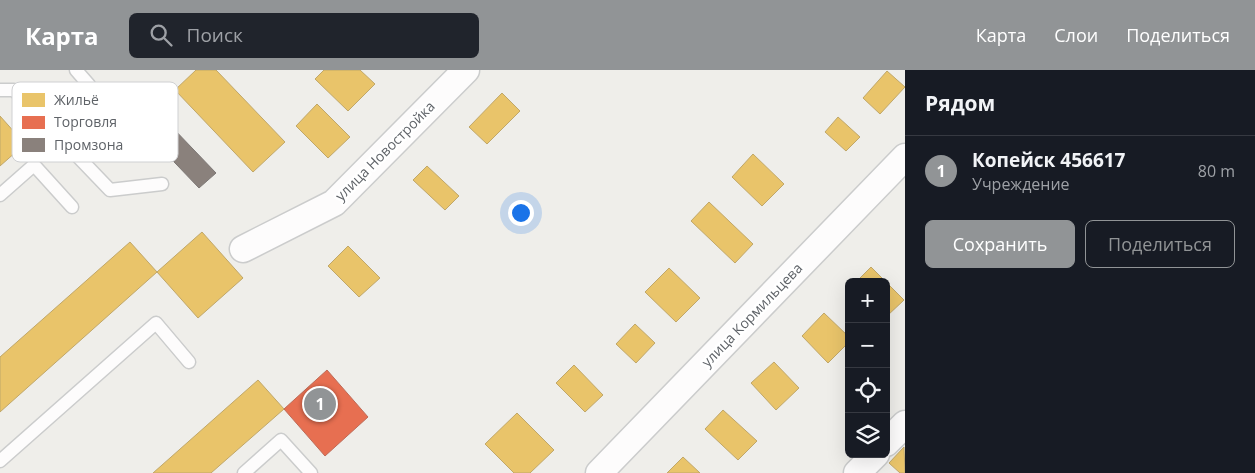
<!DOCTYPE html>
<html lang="ru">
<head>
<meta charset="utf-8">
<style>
  :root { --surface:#171b24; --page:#20242c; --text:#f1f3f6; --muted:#9ea1a6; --line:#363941; --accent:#919496 }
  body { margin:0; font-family:"Open Sans",sans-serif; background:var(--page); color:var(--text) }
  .controls { position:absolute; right:15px; bottom:15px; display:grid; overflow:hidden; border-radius:8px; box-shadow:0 5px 20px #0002 }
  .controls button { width:45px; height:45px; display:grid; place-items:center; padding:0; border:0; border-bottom:1px solid var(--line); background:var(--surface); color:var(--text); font:25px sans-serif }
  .you { position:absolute; left:520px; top:142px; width:18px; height:18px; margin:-12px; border:4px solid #fff; border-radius:50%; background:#1a73e8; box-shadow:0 0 0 8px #1a73e833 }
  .badge { display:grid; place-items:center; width:32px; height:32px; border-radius:50%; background:var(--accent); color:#fff; font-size:16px; font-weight:700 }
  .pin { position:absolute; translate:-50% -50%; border:2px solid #fff; box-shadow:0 1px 5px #0006 }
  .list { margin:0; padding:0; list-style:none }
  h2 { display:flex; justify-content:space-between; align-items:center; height:65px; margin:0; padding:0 20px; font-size:21px }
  h2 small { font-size:16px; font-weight:400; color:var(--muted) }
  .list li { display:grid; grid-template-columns:32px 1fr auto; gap:15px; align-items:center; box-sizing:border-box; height:70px; padding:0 20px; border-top:1px solid var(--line) }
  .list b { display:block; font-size:19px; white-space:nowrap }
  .list p { margin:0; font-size:16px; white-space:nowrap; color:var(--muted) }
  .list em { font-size:16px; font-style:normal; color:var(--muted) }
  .actions { display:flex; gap:10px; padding:15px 20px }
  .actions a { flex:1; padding:11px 0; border:1px solid var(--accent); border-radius:8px; text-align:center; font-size:18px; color:var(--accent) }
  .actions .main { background:var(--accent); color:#fff }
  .icon { flex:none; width:28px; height:28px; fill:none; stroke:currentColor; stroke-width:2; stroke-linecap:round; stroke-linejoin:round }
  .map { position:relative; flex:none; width:905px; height:403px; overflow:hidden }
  header { display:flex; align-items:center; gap:30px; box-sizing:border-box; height:70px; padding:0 25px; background:var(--accent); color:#fff }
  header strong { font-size:24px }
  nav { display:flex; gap:28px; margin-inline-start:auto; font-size:18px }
  .search { width:350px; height:45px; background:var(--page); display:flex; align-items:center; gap:12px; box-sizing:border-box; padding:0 18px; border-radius:8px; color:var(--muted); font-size:19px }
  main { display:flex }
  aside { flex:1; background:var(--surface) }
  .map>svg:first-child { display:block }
  .homes { fill:#e9c46a; stroke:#c0a769 }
  .shops { fill:#e76f51; stroke:#be6b58 }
  .industry { fill:#8a817c; stroke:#7d7876 }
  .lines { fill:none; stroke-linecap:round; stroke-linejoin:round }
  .service-casing { stroke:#cbcccc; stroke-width:15 }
  .minor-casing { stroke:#cbcccc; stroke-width:29 }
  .service { stroke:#fdfcfc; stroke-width:12 }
  .minor { stroke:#fdfcfc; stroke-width:26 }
  .labels { text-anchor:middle; stroke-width:5; stroke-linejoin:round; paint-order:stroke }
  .street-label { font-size:14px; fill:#5f6368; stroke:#fff }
  .key { fill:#fff; stroke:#cfd0d2; stroke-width:1 }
  .key-label { font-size:14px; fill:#5f6368 }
</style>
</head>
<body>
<header>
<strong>Карта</strong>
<div class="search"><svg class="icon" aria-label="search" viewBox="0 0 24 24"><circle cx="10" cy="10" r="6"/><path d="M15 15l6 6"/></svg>Поиск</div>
<nav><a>Карта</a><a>Слои</a><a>Поделиться</a></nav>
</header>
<main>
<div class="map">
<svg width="905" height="403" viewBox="0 0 905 403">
  <rect width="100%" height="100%" fill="#efeeea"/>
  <g class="homes">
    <path d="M 196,0 L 216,0 L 285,72 L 253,102 L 175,20 Z"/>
    <path d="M 324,0 L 360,0 L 375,14 L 348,41 L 315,9 Z"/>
    <path d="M 887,1 L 905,17 L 880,44 L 863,28 Z"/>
    <path d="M 502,23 L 520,41 L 487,74 L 469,57 Z"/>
    <path d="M 317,34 L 350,67 L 328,88 L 296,56 Z"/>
    <path d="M 0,46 L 25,74 L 0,96 Z"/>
    <path d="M 838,47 L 860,67 L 846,81 L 825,62 Z"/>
    <path d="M 753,84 L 784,114 L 762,136 L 732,107 Z"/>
    <path d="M 427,96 L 459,126 L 445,140 L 413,110 Z"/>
    <path d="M 709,132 L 753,174 L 735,193 L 691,151 Z"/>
    <path d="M 202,162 L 243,208 L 198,248 L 157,202 Z"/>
    <path d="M 130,172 L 157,202 L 0,342 L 0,287 Z"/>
    <path d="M 348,176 L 380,208 L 359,227 L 328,196 Z"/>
    <path d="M 871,197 L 886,212 L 856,212 Z"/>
    <path d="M 669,198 L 700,228 L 676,252 L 645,222 Z"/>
    <path d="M 886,212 L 904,230 L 887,246 L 886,245 Z"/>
    <path d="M 824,243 L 849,267 L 849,272 L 828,293 L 802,266 Z"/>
    <path d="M 635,254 L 655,273 L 636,293 L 616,274 Z"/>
    <path d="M 774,292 L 799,318 L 776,340 L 751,313 Z"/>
    <path d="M 574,295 L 603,325 L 585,342 L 556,313 Z"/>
    <path d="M 258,310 L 284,339 L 211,403 L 153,403 Z"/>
    <path d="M 723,340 L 757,371 L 738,390 L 705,359 Z"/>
    <path d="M 517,343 L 554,380 L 530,403 L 514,403 L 485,374 Z"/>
    <path d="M 904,377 L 905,403 L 900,403 L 889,393 Z"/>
    <path d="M 683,387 L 700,403 L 667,403 Z"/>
  </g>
  <path class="shops" d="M 327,300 L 368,347 L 325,386 L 284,339 Z"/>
  <path class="industry" d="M 170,55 L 216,103 L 199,118 L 154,71 Z"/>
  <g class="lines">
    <defs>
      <g id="service">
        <path d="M 76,0 L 89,15"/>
        <path d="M 0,20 L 14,20 L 110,120 L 162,114"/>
        <path d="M 0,125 L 34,95 L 72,137"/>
        <path d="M 0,391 L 156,253 L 189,292"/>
        <path d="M 244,403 L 281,370 L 311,403"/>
      </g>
      <g id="minor">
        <path d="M 243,179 L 334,133 L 466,0"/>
        <path d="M 886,373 L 905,354"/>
        <path d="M 599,403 L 905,87"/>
        <path d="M 857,403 L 876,384"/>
      </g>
    </defs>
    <use href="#service" class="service-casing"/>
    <use href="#minor" class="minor-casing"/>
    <use href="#service" class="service"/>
    <use href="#minor" class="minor"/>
  </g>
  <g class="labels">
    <g class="street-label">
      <text transform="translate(385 81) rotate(-45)" y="5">улица Новостройка</text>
      <text transform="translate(752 245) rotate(-46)" y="5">улица Кормильцева</text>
    </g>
  </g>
  <rect x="12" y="12" width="166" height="80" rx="8" class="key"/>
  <rect x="22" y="23" width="23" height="14" fill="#e9c46a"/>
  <rect x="22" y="46" width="23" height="13" fill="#e76f51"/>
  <rect x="22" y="68" width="23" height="14" fill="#8a817c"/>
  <g class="key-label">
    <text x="54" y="35">Жильё</text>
    <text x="54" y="57">Торговля</text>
    <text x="54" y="80">Промзона</text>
  </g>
</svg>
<div class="controls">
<button>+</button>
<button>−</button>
<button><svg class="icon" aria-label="locate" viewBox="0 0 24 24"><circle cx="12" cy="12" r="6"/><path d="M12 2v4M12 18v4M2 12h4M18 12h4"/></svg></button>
<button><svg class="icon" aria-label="layers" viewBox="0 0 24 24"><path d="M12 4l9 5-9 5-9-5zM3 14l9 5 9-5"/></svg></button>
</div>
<div class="you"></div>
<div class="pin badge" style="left:320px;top:334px">1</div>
</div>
<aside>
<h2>Рядом<small></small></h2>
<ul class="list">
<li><span class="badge">1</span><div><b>Копейск 456617</b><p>Учреждение</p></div><em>80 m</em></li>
</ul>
<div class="actions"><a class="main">Сохранить</a><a>Поделиться</a></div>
</aside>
</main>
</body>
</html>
